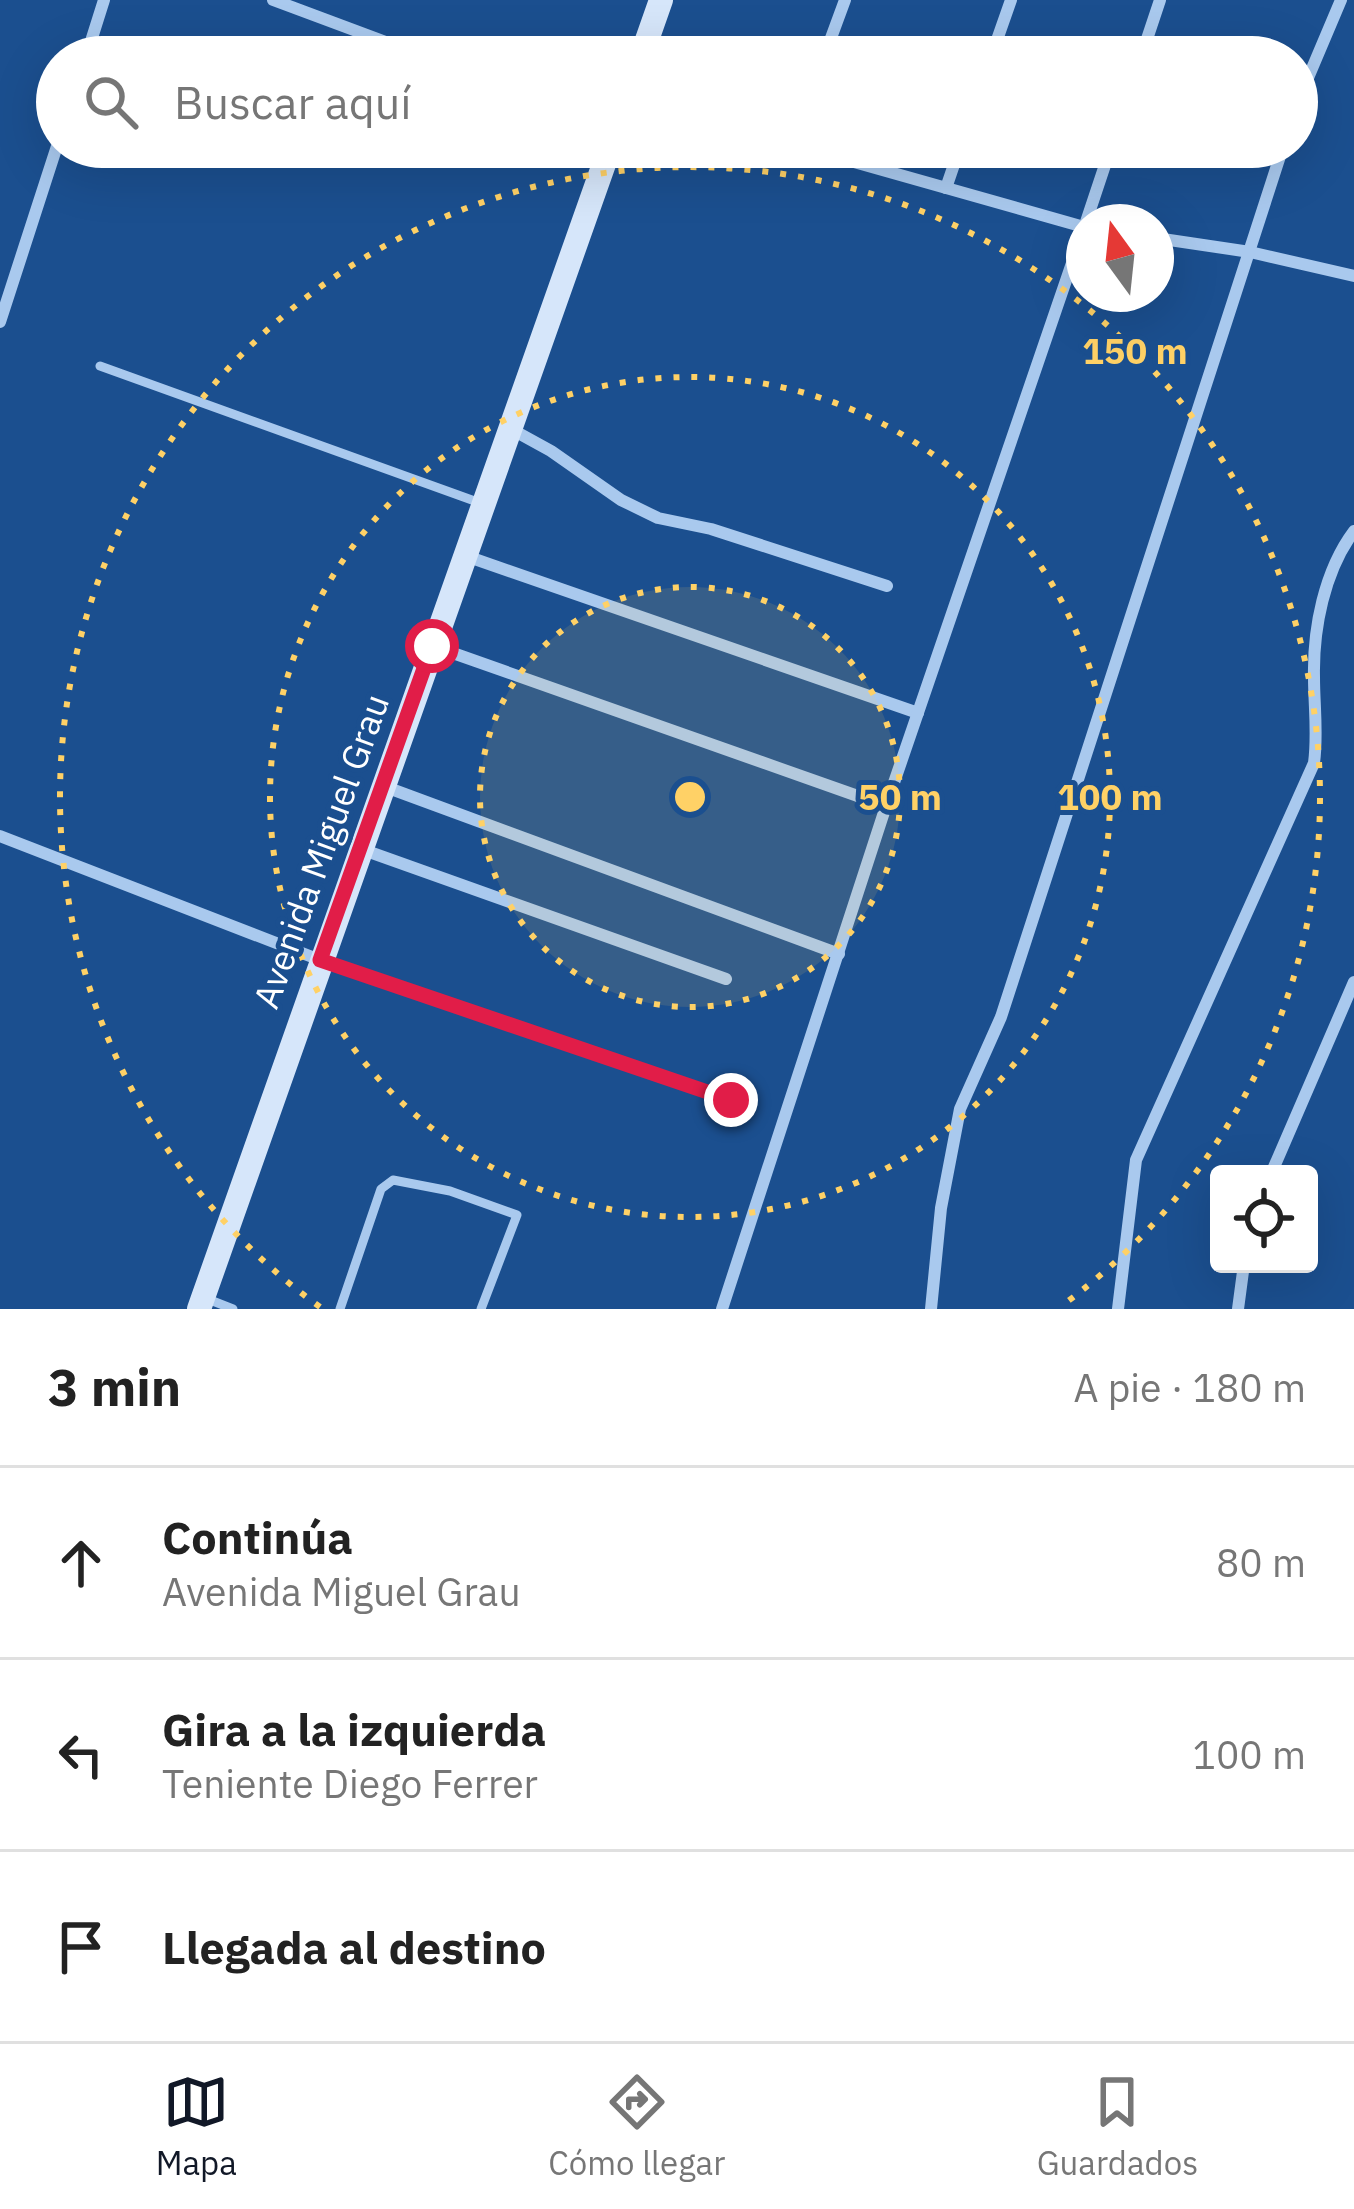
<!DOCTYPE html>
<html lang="es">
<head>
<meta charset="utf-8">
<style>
  :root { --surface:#fff; --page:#f2f2f2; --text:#222; --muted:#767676; --line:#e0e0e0; --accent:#111827 }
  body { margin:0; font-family:"IBM Plex Sans",sans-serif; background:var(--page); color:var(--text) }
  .controls { position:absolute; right:36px; bottom:36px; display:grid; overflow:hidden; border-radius:12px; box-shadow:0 12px 48px #0002 }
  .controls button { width:108px; height:108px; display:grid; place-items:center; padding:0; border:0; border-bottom:3px solid var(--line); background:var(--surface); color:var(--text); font:60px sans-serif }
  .compass { position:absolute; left:1066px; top:204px; width:108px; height:108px; border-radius:50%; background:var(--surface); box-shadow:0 12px 48px #0002; rotate:345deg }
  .stop { position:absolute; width:36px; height:36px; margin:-27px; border:9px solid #e11d48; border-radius:50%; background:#fff }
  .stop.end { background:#e11d48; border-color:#fff; box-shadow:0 3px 12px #0008 }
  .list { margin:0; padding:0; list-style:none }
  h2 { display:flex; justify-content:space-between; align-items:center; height:156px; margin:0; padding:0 48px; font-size:51px }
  h2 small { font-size:39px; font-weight:400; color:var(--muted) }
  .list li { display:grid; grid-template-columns:78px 1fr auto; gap:36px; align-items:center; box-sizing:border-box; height:192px; padding:0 48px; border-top:3px solid var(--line) }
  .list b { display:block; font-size:45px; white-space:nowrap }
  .list p { margin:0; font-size:39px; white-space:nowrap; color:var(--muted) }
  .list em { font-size:39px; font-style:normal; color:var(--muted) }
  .icon { flex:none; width:66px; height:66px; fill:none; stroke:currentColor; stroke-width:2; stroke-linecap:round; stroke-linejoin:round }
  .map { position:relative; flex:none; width:1354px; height:1309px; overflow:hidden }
  .search { position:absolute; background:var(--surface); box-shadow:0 12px 48px #0002; left:36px; right:36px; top:36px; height:132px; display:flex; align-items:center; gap:30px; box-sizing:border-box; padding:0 42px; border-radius:66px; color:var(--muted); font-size:45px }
  .sheet { height:732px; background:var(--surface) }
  nav { display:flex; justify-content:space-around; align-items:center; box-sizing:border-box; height:168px; border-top:3px solid var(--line); background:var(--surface); font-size:33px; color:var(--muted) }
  nav a { display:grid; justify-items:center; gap:6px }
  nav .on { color:var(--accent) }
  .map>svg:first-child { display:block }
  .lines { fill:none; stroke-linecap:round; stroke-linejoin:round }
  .lane { stroke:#a9c9ee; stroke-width:9 }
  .street { stroke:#a9c9ee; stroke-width:12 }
  .secondary { stroke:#d6e6fa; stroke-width:24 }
  .route { stroke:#e11d48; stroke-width:15 }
  .ring { fill:none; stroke:#ffd166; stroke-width:6; stroke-dasharray:6 12 }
  .labels { text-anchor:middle; stroke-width:10; stroke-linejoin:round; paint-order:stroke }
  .street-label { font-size:36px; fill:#fff; stroke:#1b4f8f }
  .centre { fill:#ffd166; stroke:#1b4f8f; stroke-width:6 }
  .ring-label { font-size:36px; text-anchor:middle; font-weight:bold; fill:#ffd166; stroke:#1b4f8f; stroke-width:10; stroke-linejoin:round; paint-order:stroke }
</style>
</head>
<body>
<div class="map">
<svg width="1354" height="1309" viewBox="0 0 1354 1309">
  <rect width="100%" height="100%" fill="#1b4f8f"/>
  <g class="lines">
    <g class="lane">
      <path d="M 100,366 L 483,504"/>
      <path d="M 205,1298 L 233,1309"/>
      <path d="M 340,1309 L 381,1189 L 393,1180 L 450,1191 L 517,1215 L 481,1309"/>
    </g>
    <g class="street">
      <path d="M 273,0 L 426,57"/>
      <path d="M 86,57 L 104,0"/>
      <path d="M 824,57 L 845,0"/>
      <path d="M 991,57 L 1011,0"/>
      <path d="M 1141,57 L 1160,0"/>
      <path d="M 1297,104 L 1341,0"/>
      <path d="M 801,147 L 1084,227"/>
      <path d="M 946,188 L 960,147"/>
      <path d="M 1086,222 L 1111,147"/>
      <path d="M 1156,238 L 1250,252 L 1354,276"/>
      <path d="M 0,322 L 57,146"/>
      <path d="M 511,429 L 551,451 L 621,500 L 658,518 L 711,529 L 887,586"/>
      <path d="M 466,556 L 918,713"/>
      <path d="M 433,646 L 886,806"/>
      <path d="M 383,786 L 839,954"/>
      <path d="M 0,836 L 320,960 L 731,1100"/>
      <path d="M 361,849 L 726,979"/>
      <path d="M 1271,1174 L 1354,982"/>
      <path d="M 722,1309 L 886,806 L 1084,228"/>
      <path d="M 931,1309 L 941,1208 L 960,1109 L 1001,1017 L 1283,147"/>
      <path d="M 1118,1309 L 1136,1160 L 1314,763 C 1318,734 1314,706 1314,677 C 1313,629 1324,571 1354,531"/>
      <path d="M 1238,1309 L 1244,1264"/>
    </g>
    <g class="secondary">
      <path d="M 641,57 L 661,0"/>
      <path d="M 199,1309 L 610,147"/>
    </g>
  </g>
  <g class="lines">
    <path class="route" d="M 432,646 L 320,960 L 731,1100"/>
  </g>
  <circle cx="690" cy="797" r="210" fill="#ffd166" fill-opacity=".12"/>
  <g class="ring">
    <circle cx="690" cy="797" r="210"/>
    <circle cx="690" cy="797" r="420"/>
    <path d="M320 1307A630 630 0 1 1 1060 1307"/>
  </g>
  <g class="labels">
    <g class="street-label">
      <text transform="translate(321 851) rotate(-70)" y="13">Avenida Miguel Grau</text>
    </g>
  </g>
  <circle cx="690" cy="797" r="18" class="centre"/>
  <g class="ring-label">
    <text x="1135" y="364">150 m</text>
    <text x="900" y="810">50 m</text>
    <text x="1110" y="810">100 m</text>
  </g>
</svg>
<div class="controls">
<button><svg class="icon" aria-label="locate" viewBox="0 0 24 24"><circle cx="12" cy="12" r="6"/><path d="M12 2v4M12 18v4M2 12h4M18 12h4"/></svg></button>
</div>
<svg class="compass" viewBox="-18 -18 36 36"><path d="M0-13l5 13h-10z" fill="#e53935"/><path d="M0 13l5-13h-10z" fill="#767676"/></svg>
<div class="stop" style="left:432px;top:646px"></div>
<div class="stop end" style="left:731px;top:1100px"></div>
<div class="search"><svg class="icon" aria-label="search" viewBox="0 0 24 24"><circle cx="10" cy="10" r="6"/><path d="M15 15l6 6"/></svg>Buscar aquí</div>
</div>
<section class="sheet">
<h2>3 min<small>A pie · 180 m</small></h2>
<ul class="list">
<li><svg class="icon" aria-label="ahead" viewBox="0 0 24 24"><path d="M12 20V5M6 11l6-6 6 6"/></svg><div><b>Continúa</b><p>Avenida Miguel Grau</p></div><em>80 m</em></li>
<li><svg class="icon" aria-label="left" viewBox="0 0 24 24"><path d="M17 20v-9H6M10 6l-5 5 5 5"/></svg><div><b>Gira a la izquierda</b><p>Teniente Diego Ferrer</p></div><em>100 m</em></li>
<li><svg class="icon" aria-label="arrive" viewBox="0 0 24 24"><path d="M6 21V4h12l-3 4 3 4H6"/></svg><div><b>Llegada al destino</b></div></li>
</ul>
</section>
<nav>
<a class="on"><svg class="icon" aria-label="map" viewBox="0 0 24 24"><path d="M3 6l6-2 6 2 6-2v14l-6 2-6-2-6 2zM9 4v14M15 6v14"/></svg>Mapa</a>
<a><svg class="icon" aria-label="directions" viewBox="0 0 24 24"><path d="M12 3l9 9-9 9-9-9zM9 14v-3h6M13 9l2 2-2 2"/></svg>Cómo llegar</a>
<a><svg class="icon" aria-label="saved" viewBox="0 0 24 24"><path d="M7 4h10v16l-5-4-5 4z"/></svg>Guardados</a>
</nav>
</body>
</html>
